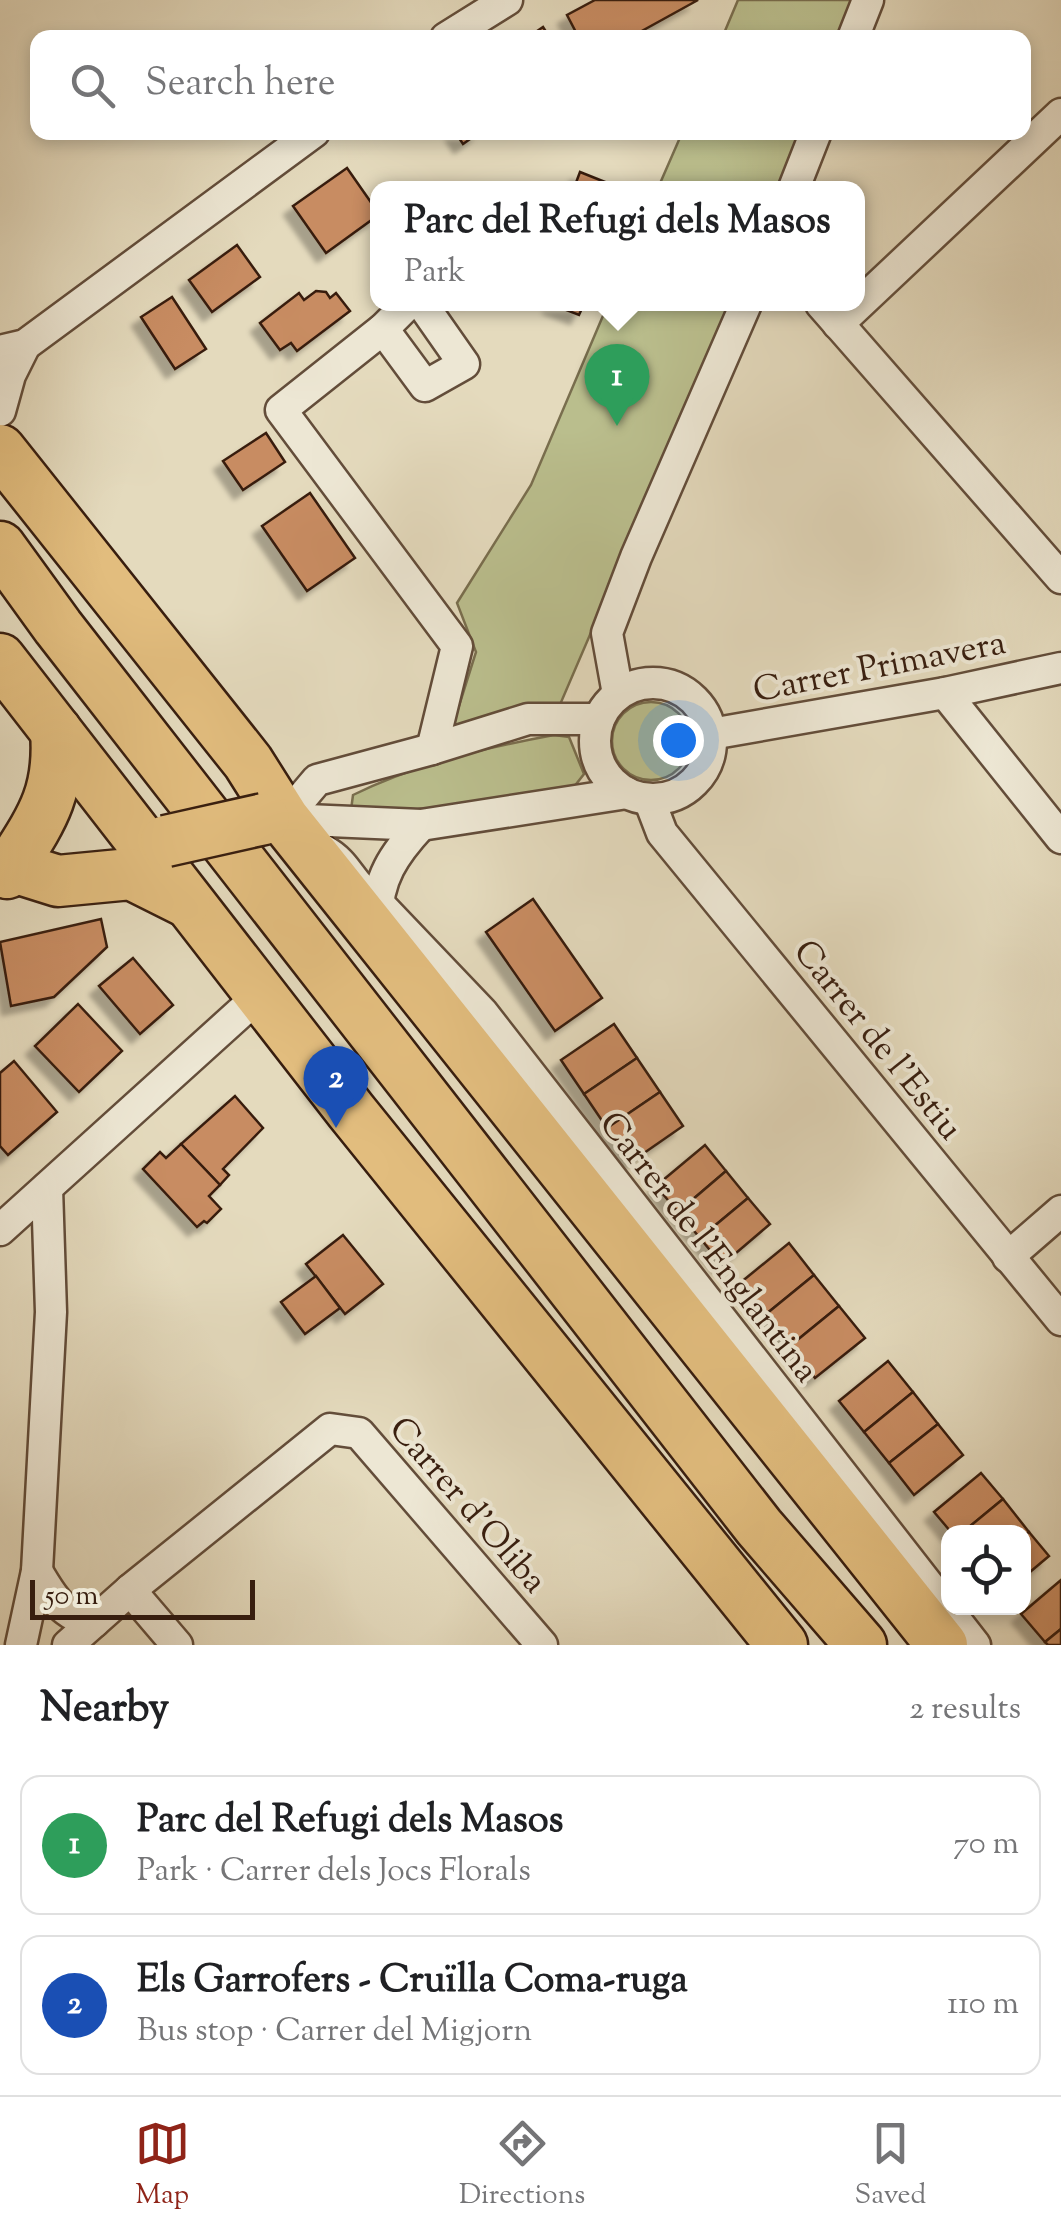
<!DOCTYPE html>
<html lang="en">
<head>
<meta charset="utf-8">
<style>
  :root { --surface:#fff; --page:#f2f2f2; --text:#202124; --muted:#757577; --line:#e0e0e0; --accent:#8f2418 }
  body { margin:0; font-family:"Sorts Mill Goudy",serif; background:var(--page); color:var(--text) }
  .controls { position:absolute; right:30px; bottom:30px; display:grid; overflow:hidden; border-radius:20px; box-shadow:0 5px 15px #0003 }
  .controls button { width:90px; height:90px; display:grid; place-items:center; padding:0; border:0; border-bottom:2px solid var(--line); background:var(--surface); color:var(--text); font:50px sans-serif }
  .scale { position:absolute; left:30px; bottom:25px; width:225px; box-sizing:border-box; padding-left:10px; border:5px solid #381e0f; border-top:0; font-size:28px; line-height:35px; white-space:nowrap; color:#381e0f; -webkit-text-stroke:8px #ede7d4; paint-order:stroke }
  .you { position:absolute; left:678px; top:740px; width:35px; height:35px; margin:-25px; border:8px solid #fff; border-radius:50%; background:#1a73e8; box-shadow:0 0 0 15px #1a73e833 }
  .badge { display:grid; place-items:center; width:65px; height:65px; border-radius:50%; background:var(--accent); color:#fff; font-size:32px; font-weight:700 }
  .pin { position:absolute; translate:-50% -82px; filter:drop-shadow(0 2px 5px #0008) }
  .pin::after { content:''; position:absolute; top:52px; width:35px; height:30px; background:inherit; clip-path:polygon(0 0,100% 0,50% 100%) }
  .popup { position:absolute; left:370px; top:181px; width:495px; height:130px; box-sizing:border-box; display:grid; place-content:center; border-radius:20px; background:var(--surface); filter:drop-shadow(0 2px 8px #0005); font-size:32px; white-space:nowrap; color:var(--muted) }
  .popup b { font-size:38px; color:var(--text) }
  .popup::after { content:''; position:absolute; left:50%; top:100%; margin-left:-20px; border:20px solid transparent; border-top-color:var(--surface) }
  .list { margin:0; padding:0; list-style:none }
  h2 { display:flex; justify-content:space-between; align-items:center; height:130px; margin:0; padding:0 40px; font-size:42px }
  h2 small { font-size:32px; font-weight:400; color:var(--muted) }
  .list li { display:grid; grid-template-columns:65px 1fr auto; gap:30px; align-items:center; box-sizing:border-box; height:140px; margin:0 20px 20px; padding:0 20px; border:2px solid var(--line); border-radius:20px }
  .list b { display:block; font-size:38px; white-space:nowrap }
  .list p { margin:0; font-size:32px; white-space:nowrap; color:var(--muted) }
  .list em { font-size:32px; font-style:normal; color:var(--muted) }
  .icon { flex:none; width:55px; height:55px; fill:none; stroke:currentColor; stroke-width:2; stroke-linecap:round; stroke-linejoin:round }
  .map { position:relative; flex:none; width:1061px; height:1645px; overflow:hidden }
  .search { position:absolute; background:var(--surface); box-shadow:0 5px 15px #0003; left:30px; right:30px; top:30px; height:110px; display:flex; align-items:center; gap:25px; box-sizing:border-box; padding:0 35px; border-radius:20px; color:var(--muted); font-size:38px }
  .sheet { height:450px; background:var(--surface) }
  nav { display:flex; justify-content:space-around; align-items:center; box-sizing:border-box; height:140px; border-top:2px solid var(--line); background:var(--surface); font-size:28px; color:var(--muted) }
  nav a { display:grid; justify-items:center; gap:5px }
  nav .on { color:var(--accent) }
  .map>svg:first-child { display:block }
  .green { fill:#babe8d; stroke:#796e4e; stroke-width:2.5 }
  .building { fill:#c88c62; stroke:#381e0f; stroke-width:2.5; filter:url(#shadow) }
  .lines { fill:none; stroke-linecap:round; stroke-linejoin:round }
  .lane-casing { stroke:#634d3a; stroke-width:20 }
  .street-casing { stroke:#634d3a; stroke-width:35 }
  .primary-casing { stroke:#381e0f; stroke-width:55 }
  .lane { stroke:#ede7d4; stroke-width:15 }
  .street { stroke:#ede7d4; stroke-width:30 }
  .primary { stroke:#e2bd7e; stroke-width:50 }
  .primary-bridge-casing { stroke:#381e0f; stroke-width:55; stroke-linecap:butt }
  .primary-bridge { stroke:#e2bd7e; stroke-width:50 }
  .labels { text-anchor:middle; stroke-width:8; stroke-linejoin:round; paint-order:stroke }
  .street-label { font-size:35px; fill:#381e0f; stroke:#ede7d4 }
</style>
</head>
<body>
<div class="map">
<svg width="1061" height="1645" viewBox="0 0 1061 1645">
  <defs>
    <filter id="shadow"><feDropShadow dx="-9" dy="9" stdDeviation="2.5" flood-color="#0004"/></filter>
  </defs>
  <rect width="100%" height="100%" fill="#e4dabd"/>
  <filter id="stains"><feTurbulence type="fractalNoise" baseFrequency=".002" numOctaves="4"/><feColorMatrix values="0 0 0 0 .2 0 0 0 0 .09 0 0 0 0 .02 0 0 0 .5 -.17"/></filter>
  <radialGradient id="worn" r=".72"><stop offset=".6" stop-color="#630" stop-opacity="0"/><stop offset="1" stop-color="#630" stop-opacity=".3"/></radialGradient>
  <g class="green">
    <path d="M 738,0 L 862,0 L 846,37 L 722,38 Z"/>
    <path d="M 682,133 L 805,133 L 781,188 L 658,188 Z"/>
    <path d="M 608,304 L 732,304 L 559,707 L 452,728 L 476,652 L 457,603 L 531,485 Z"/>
    <circle cx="651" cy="741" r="39"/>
    <path d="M 554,735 L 569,737 L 584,774 L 566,797 L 368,817 L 351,810 L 353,795 C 416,764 484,748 554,735 Z"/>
  </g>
  <g class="building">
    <path d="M 595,0 L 698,0 L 629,38 L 579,38 L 567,15 Z"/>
    <path d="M 543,27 L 550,38 L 527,38 Z"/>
    <path d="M 455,132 L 480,132 L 463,144 Z"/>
    <path d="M 347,168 L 377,211 L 377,216 L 326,253 L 293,206 Z"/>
    <path d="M 580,172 L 620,188 L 574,188 Z"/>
    <path d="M 237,245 L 260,277 L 212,312 L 189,280 Z"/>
    <path d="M 316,291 L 326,292 L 330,298 L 336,293 L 350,311 L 297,351 L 291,343 L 280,350 L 260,323 L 299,293 L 304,300 Z"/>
    <path d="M 172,297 L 206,349 L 175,369 L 141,317 Z"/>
    <path d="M 551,304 L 584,304 L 579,315 Z"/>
    <path d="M 266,433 L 285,462 L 243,490 L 223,461 Z"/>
    <path d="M 310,493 L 355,558 L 307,591 L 262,526 Z"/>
    <path d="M 533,899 L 602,998 L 555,1031 L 486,932 Z"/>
    <path d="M 101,919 L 107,947 L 54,997 L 11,1006 L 0,942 Z"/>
    <path d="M 133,958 L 173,1005 L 140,1034 L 99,986 Z"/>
    <path d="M 78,1004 L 122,1051 L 79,1092 L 35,1046 Z"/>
    <path d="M 614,1024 L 637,1058 L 584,1094 L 561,1060 Z"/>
    <path d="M 637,1058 L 660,1092 L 607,1128 L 584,1094 Z"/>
    <path d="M 14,1061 L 57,1112 L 8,1155 L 0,1146 L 0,1073 Z"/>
    <path d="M 660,1092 L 683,1126 L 631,1162 L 607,1128 Z"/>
    <path d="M 235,1096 L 263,1128 L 223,1169 L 229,1175 L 220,1185 L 181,1144 Z"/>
    <path d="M 181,1144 L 220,1185 L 209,1196 L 221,1209 L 207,1223 L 204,1221 L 197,1227 L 143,1169 L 160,1152 L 166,1158 Z"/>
    <path d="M 705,1145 L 726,1171 L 678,1212 L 656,1186 Z"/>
    <path d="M 726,1171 L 748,1198 L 700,1238 L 678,1212 Z"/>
    <path d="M 748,1198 L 770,1224 L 722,1265 L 700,1238 Z"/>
    <path d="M 343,1235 L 383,1284 L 345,1314 L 306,1264 Z"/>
    <path d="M 789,1243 L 814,1275 L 765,1315 L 740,1283 Z"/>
    <path d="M 814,1275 L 839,1306 L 790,1346 L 765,1315 Z"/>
    <path d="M 316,1276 L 340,1308 L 305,1334 L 281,1302 Z"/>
    <path d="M 839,1306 L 865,1338 L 815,1378 L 790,1346 Z"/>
    <path d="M 888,1361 L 913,1392 L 864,1432 L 839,1401 Z"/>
    <path d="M 913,1392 L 938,1424 L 889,1463 L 864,1432 Z"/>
    <path d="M 938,1424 L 963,1455 L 914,1495 L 889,1463 Z"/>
    <path d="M 981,1473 L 1003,1499 L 963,1532 L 951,1532 L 934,1512 Z"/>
    <path d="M 1003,1499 L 1029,1532 L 1024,1536 L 1024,1532 L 963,1532 Z"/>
    <path d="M 1029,1532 L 1049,1556 L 1024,1577 L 1024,1536 Z"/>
    <path d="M 1061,1580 L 1061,1629 L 1045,1642 L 1021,1614 Z"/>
    <path d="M 1061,1629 L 1061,1645 L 1048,1645 L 1045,1642 Z"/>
  </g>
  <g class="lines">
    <defs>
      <path id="lane" d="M 326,843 C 355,859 355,878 376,892"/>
      <g id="street">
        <path d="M 446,38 L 507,0"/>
        <path d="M 853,38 L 868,0"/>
        <path d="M 794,188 L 816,132"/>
        <path d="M 408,304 L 383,329 L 281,410 L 457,646 L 432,749"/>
        <path d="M 821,304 L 1061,578"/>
        <path d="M 838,324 L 1061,114"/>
        <path d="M 383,329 L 425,386 L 464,364 L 422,304"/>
        <path d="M 0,351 L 25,345 L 314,132"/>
        <path d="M 0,411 L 10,375 L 25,345"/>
        <circle cx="653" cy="741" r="58"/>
        <path d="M 945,693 L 1061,838"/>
        <path d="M 618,694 L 607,633 L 636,557 L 746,304"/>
        <path d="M 711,734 L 945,693 L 1061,668"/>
        <path d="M 649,799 L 662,833 L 1061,1320"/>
        <path d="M 284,819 L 421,825 L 627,793"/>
        <path d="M 284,819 L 317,780 L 432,749 L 528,719 L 599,719"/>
        <path d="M 379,904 L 482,1012 L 975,1645"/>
        <path d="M 377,920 C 377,879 394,854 421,825"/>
        <path d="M 0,1230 L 261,994"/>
        <path d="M 1008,1257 L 1061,1211"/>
        <path d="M 37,1571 C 52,1597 63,1616 94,1622"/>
        <path d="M 130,1590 L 177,1645"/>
        <path d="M 21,1645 L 37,1571 L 51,1312 L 47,1188"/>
        <path d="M 68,1645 L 130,1590 L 330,1429 L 359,1433 L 542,1645"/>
      </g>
      <g id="primary">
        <path d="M 0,450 L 248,762 L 284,819 L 942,1645"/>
        <path d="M 0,547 L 58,627 L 759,1527 L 861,1645"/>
        <path d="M 0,659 L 351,1111 L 782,1645"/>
        <path d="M 23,870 L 58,881 L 131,874 L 185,901"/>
        <path d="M 7,873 C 40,821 61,795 56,731"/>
      </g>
    </defs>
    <use href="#lane" class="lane-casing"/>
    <use href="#street" class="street-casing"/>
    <use href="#primary" class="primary-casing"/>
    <use href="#lane" class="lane"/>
    <use href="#street" class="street"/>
    <use href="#primary" class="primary"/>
    <defs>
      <path id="primary-bridge" d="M 166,841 L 264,819"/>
    </defs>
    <use href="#primary-bridge" class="primary-bridge-casing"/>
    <use href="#primary-bridge" class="primary-bridge"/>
  </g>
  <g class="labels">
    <g class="street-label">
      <text transform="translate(879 665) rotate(-11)" y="12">Carrer Primavera</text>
      <text transform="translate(879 1039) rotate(51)" y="12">Carrer de l'Estiu</text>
      <text transform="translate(710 1246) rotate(52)" y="12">Carrer de l'Englantina</text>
      <text transform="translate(469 1504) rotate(49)" y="12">Carrer d'Oliba</text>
    </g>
  </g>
  <rect width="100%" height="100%" filter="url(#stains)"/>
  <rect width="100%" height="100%" fill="url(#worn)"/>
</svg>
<div class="controls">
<button><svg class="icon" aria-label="locate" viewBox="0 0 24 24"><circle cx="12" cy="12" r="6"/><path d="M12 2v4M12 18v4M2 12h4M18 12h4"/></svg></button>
</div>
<div class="scale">50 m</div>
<div class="you"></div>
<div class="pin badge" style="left:617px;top:426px;background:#2e9e5b">1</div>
<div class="popup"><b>Parc del Refugi dels Masos</b>Park</div>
<div class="pin badge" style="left:336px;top:1128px;background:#1a4fb4">2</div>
<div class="search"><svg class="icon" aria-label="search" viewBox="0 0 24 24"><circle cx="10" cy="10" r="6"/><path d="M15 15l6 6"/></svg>Search here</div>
</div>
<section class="sheet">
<h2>Nearby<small>2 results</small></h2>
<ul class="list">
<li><span class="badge" style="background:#2e9e5b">1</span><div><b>Parc del Refugi dels Masos</b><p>Park · Carrer dels Jocs Florals</p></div><em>70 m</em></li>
<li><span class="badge" style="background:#1a4fb4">2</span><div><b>Els Garrofers - Cruïlla Coma-ruga</b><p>Bus stop · Carrer del Migjorn</p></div><em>110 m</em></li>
</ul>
</section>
<nav>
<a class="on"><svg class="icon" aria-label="map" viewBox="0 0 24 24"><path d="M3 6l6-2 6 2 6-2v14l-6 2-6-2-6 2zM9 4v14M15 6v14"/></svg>Map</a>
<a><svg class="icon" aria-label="directions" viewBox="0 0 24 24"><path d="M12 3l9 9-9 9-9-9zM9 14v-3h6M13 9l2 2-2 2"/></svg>Directions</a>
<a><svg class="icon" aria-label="saved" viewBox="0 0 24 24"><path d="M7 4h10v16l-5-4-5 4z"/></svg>Saved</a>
</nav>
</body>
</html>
